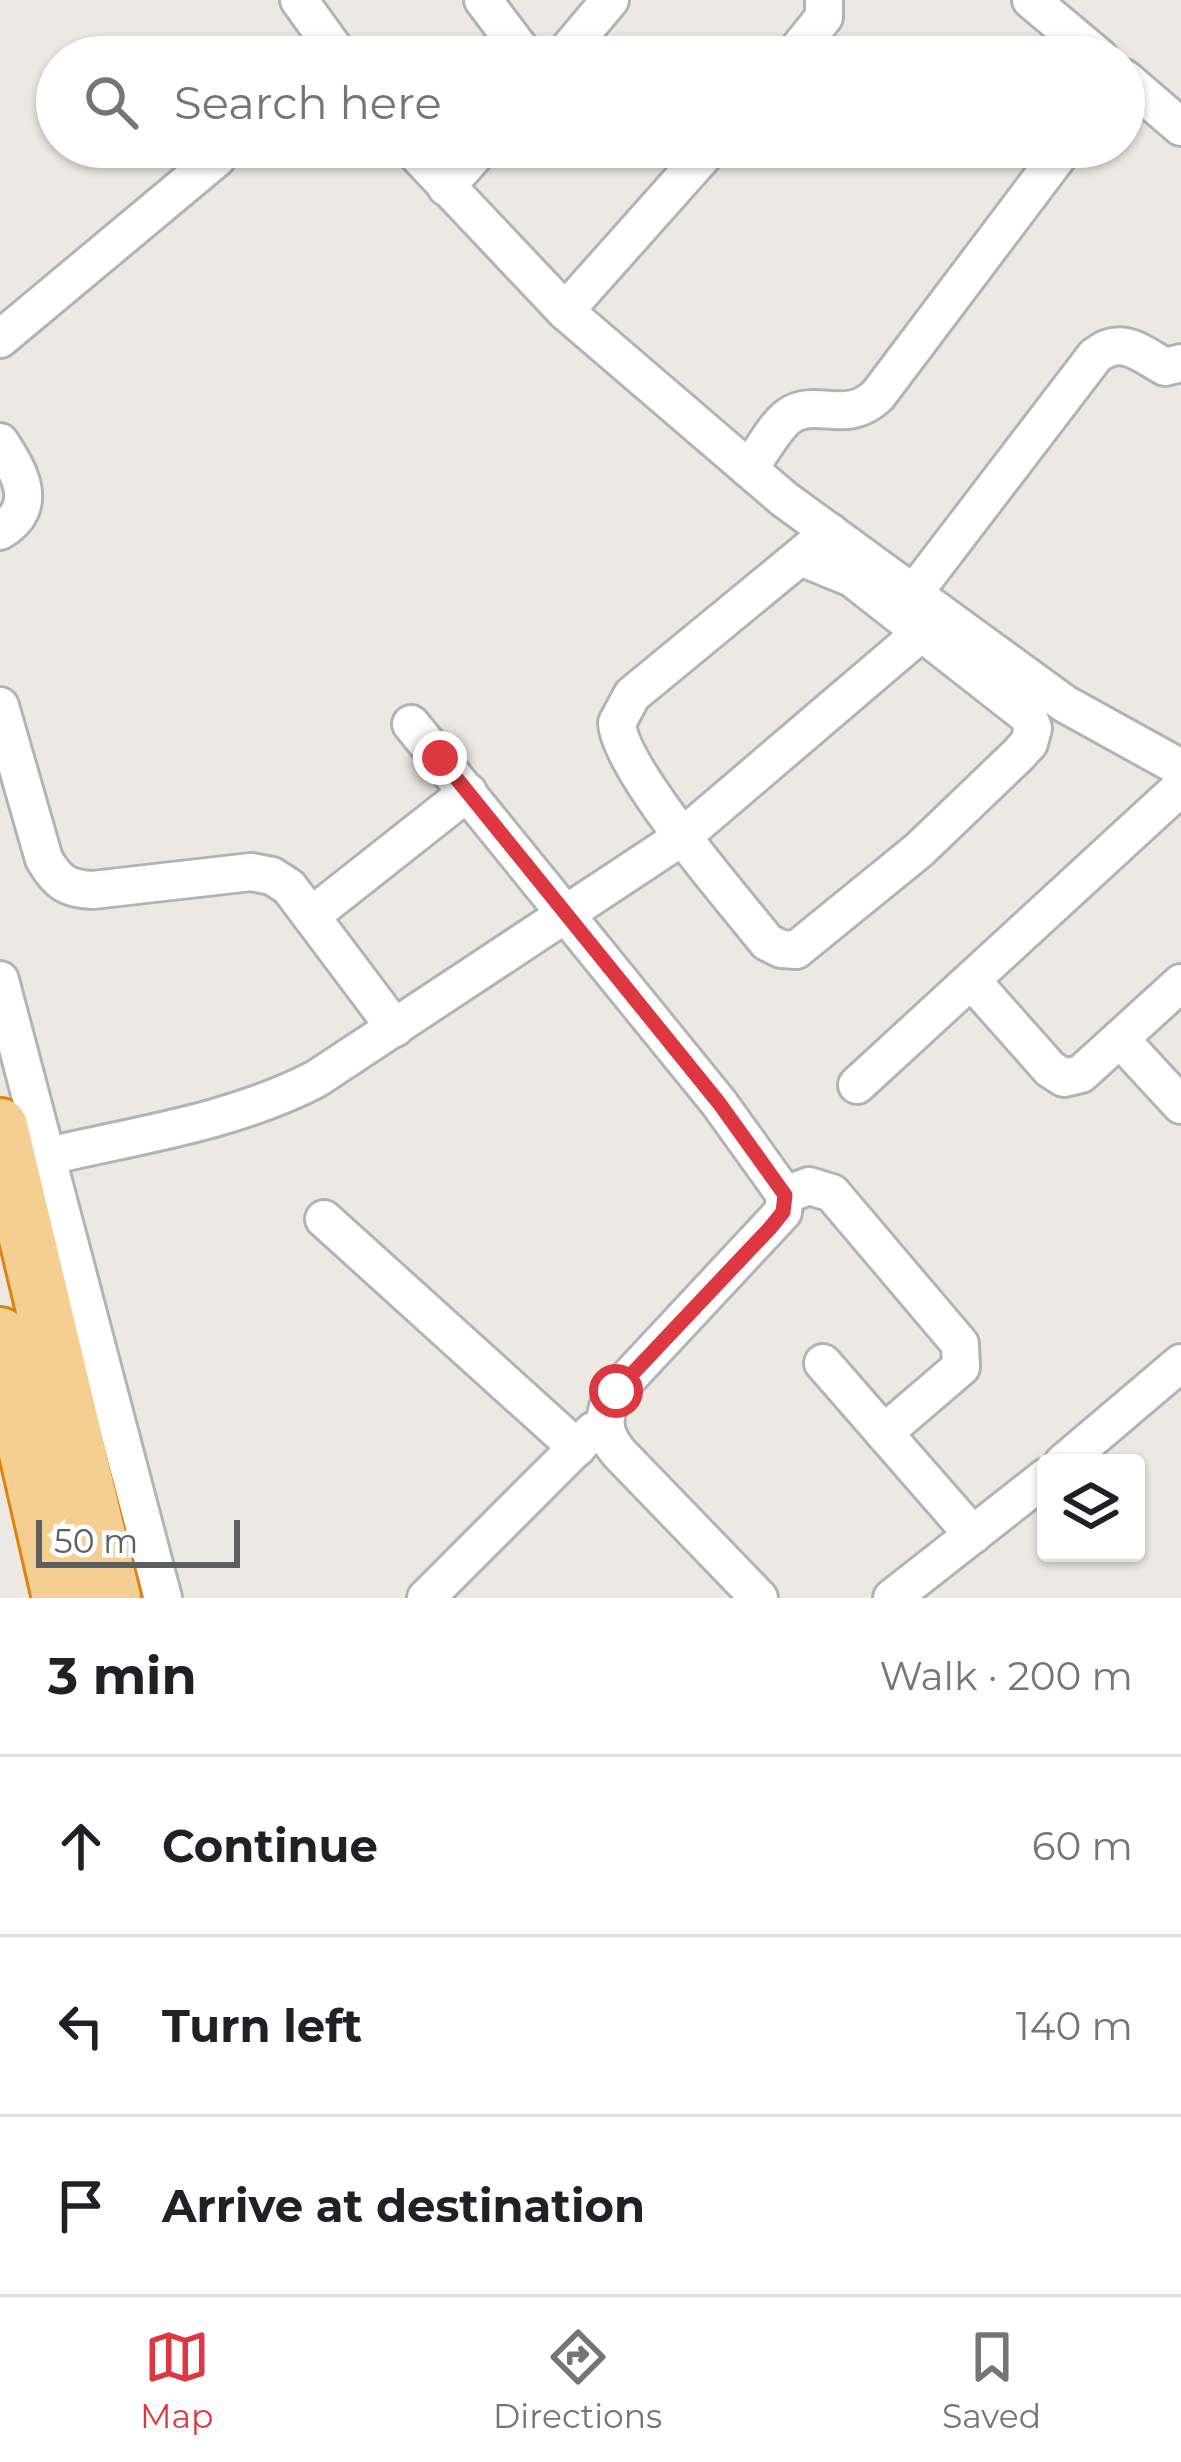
<!DOCTYPE html>
<html lang="en">
<head>
<meta charset="utf-8">
<style>
  :root { --surface:#fff; --page:#f2f2f2; --text:#202124; --muted:#757577; --line:#e0e0e0; --accent:#dd3842 }
  body { margin:0; font-family:Montserrat,sans-serif; background:var(--page); color:var(--text) }
  .controls { position:absolute; right:36px; bottom:36px; display:grid; overflow:hidden; border-radius:12px; box-shadow:0 3px 9px #0004 }
  .controls button { width:108px; height:108px; display:grid; place-items:center; padding:0; border:0; border-bottom:3px solid var(--line); background:var(--surface); color:var(--text); font:60px sans-serif }
  .scale { position:absolute; left:36px; bottom:30px; width:204px; box-sizing:border-box; padding-left:12px; border:6px solid #5b5f62; border-top:0; font-size:33px; line-height:42px; white-space:nowrap; color:#5b5f62; -webkit-text-stroke:9px #fff; paint-order:stroke }
  .stop { position:absolute; width:36px; height:36px; margin:-27px; border:9px solid #dd3842; border-radius:50%; background:#fff }
  .stop.end { background:#dd3842; border-color:#fff; box-shadow:0 3px 12px #0008 }
  .list { margin:0; padding:0; list-style:none }
  h2 { display:flex; justify-content:space-between; align-items:center; height:156px; margin:0; padding:0 48px; font-size:51px }
  h2 small { font-size:39px; font-weight:400; color:var(--muted) }
  .list li { display:grid; grid-template-columns:78px 1fr auto; gap:36px; align-items:center; box-sizing:border-box; height:180px; padding:0 48px; border-top:3px solid var(--line) }
  .list b { display:block; font-size:45px; white-space:nowrap }
  .list em { font-size:39px; font-style:normal; color:var(--muted) }
  .icon { flex:none; width:66px; height:66px; fill:none; stroke:currentColor; stroke-width:2; stroke-linecap:round; stroke-linejoin:round }
  .map { position:relative; flex:none; width:1181px; height:1598px; overflow:hidden }
  .search { position:absolute; background:var(--surface); box-shadow:0 3px 9px #0004; left:36px; right:36px; top:36px; height:132px; display:flex; align-items:center; gap:30px; box-sizing:border-box; padding:0 42px; border-radius:66px; color:var(--muted); font-size:45px }
  .sheet { height:696px; background:var(--surface) }
  nav { display:flex; justify-content:space-around; align-items:center; box-sizing:border-box; height:168px; border-top:3px solid var(--line); background:var(--surface); font-size:33px; color:var(--muted) }
  nav a { display:grid; justify-items:center; gap:6px }
  nav .on { color:var(--accent) }
  .map>svg:first-child { display:block }
  .lines { fill:none; stroke-linecap:round; stroke-linejoin:round }
  .minor-casing { stroke:#b0b4b7; stroke-width:42 }
  .highway-casing { stroke:#df8210; stroke-width:60 }
  .minor { stroke:#fff; stroke-width:36 }
  .highway { stroke:#f5ce91; stroke-width:54 }
  .route { stroke:#dd3842; stroke-width:15 }
</style>
</head>
<body>
<div class="map">
<svg width="1181" height="1598" viewBox="0 0 1181 1598">
  <rect width="100%" height="100%" fill="#ece9e3"/>
  <g class="lines">
    <defs>
      <g id="minor">
        <path d="M 299,0 L 340,57"/>
        <path d="M 483,0 L 526,57"/>
        <path d="M 1031,0 L 1099,57"/>
        <path d="M 562,57 L 610,0"/>
        <path d="M 792,57 L 824,17 L 824,0"/>
        <path d="M 1124,78 L 1181,127"/>
        <path d="M 410,147 L 565,311 L 784,499 L 1065,704 L 1181,768"/>
        <path d="M 446,187 L 482,147"/>
        <path d="M 565,311 L 711,147"/>
        <path d="M 0,339 L 217,158"/>
        <path d="M 0,442 C 19,471 41,507 0,531"/>
        <path d="M 749,469 C 761,453 774,427 789,416 C 816,397 847,426 878,395 L 1065,147"/>
        <path d="M 803,558 L 852,578 L 1028,716 L 1033,728 L 1029,743 L 1018,755 L 919,850 L 796,950 L 781,949 L 767,942 C 734,900 620,770 617,723 L 632,695 L 830,532"/>
        <path d="M 913,594 L 1095,356 C 1121,335 1139,352 1165,367 L 1181,363"/>
        <path d="M 0,706 L 44,859 C 57,882 67,889 93,890 L 251,872 L 272,876 L 289,887 L 395,1028"/>
        <path d="M 411,724 L 719,1103 L 785,1195 L 783,1212 L 616,1391 C 602,1414 601,1432 619,1453 L 759,1598"/>
        <path d="M 311,916 L 468,792"/>
        <path d="M 0,980 L 163,1598"/>
        <path d="M 972,981 L 1050,1069 L 1064,1078 L 1081,1074 L 1181,983"/>
        <path d="M 1120,1039 L 1181,1105"/>
        <path d="M 857,1085 L 1181,787"/>
        <path d="M 48,1156 C 138,1135 233,1122 316,1079 L 682,837 L 921,633"/>
        <path d="M 785,1195 L 809,1186 L 832,1193 L 960,1344 L 961,1367 L 884,1433"/>
        <path d="M 324,1219 L 577,1448"/>
        <path d="M 823,1363 L 973,1535"/>
        <path d="M 1063,1463 L 1181,1363"/>
        <path d="M 426,1598 L 593,1431"/>
        <path d="M 892,1598 L 1046,1477"/>
      </g>
      <g id="highway">
        <path d="M 0,1126 L 113,1598"/>
        <path d="M 0,1335 L 60,1598"/>
      </g>
    </defs>
    <use href="#minor" class="minor-casing"/>
    <use href="#highway" class="highway-casing"/>
    <use href="#minor" class="minor"/>
    <use href="#highway" class="highway"/>
  </g>
  <g class="lines">
    <path class="route" d="M 440,758 L 719,1103 L 785,1195 L 783,1212 L 770,1228 L 616,1391"/>
  </g>
</svg>
<div class="controls">
<button><svg class="icon" aria-label="layers" viewBox="0 0 24 24"><path d="M12 4l9 5-9 5-9-5zM3 14l9 5 9-5"/></svg></button>
</div>
<div class="scale">50 m</div>
<div class="stop" style="left:616px;top:1391px"></div>
<div class="stop end" style="left:440px;top:758px"></div>
<div class="search"><svg class="icon" aria-label="search" viewBox="0 0 24 24"><circle cx="10" cy="10" r="6"/><path d="M15 15l6 6"/></svg>Search here</div>
</div>
<section class="sheet">
<h2>3 min<small>Walk · 200 m</small></h2>
<ul class="list">
<li><svg class="icon" aria-label="ahead" viewBox="0 0 24 24"><path d="M12 20V5M6 11l6-6 6 6"/></svg><div><b>Continue</b></div><em>60 m</em></li>
<li><svg class="icon" aria-label="left" viewBox="0 0 24 24"><path d="M17 20v-9H6M10 6l-5 5 5 5"/></svg><div><b>Turn left</b></div><em>140 m</em></li>
<li><svg class="icon" aria-label="arrive" viewBox="0 0 24 24"><path d="M6 21V4h12l-3 4 3 4H6"/></svg><div><b>Arrive at destination</b></div></li>
</ul>
</section>
<nav>
<a class="on"><svg class="icon" aria-label="map" viewBox="0 0 24 24"><path d="M3 6l6-2 6 2 6-2v14l-6 2-6-2-6 2zM9 4v14M15 6v14"/></svg>Map</a>
<a><svg class="icon" aria-label="directions" viewBox="0 0 24 24"><path d="M12 3l9 9-9 9-9-9zM9 14v-3h6M13 9l2 2-2 2"/></svg>Directions</a>
<a><svg class="icon" aria-label="saved" viewBox="0 0 24 24"><path d="M7 4h10v16l-5-4-5 4z"/></svg>Saved</a>
</nav>
</body>
</html>
